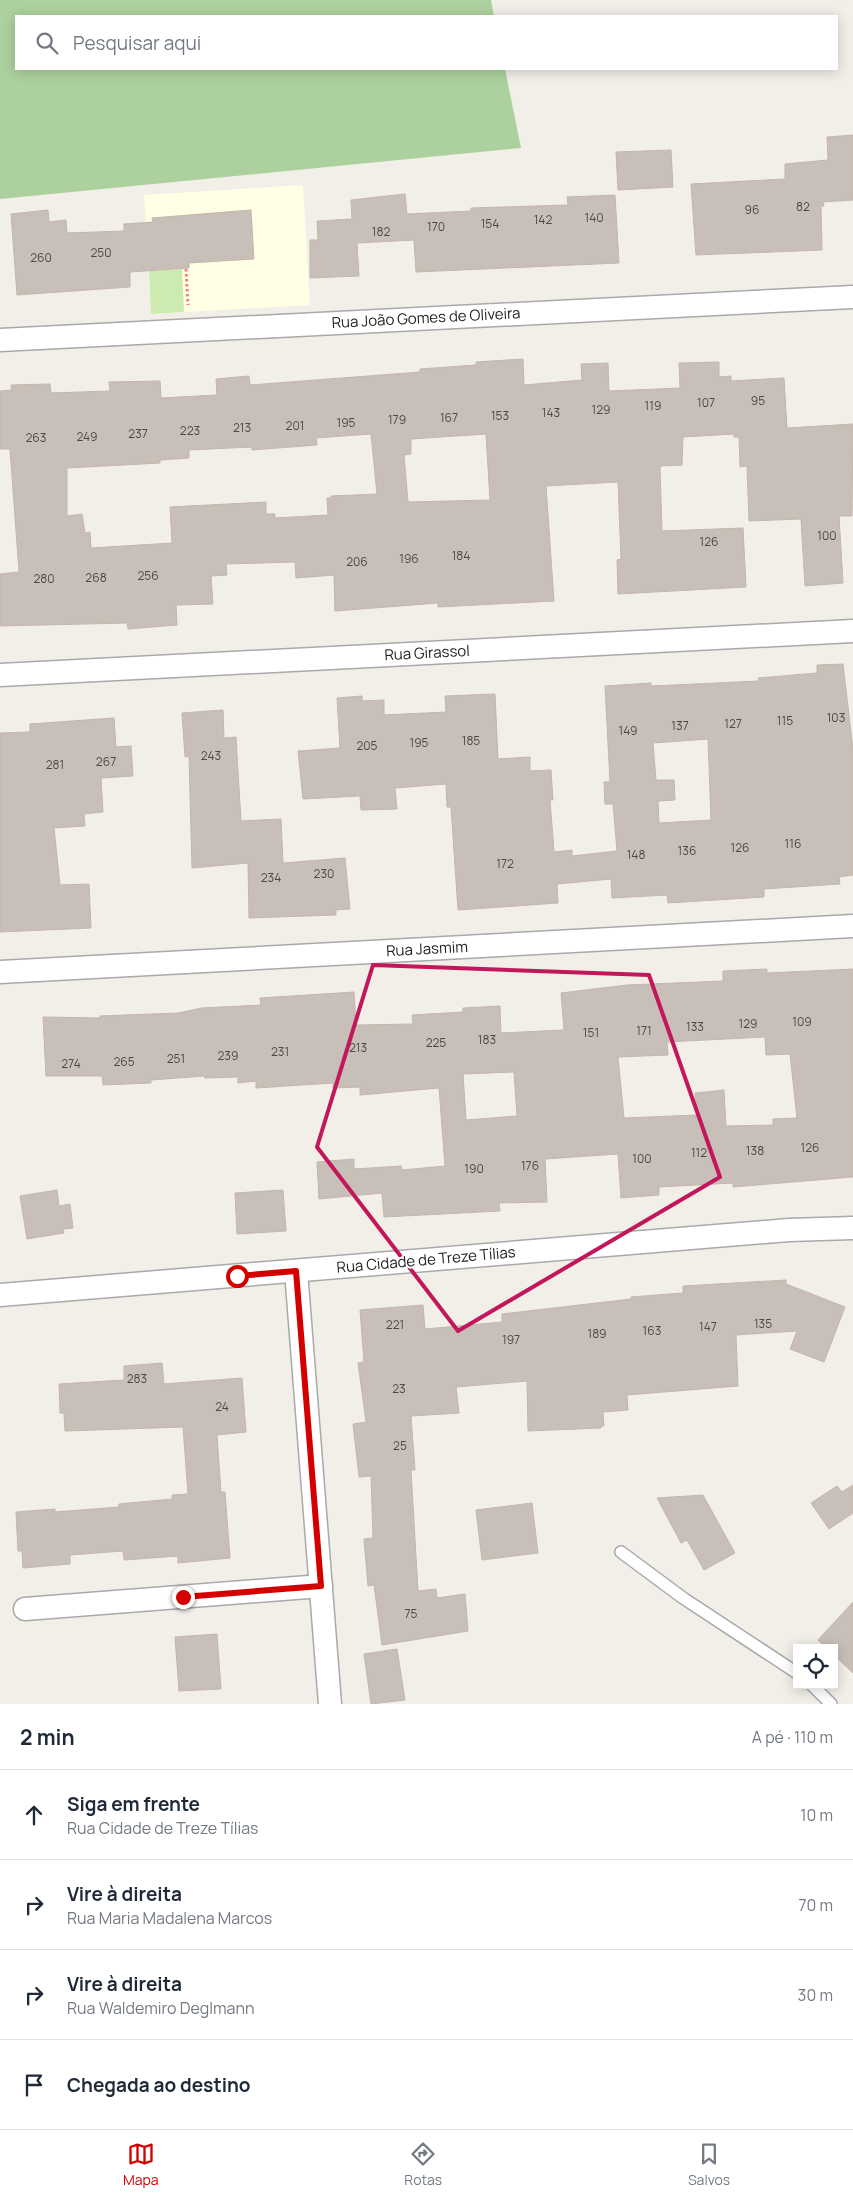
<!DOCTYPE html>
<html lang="pt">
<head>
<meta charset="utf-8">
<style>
  :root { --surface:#fff; --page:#f6f6f7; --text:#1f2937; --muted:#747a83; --line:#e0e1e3; --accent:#d40000 }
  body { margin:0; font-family:Manrope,sans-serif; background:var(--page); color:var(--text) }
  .controls { position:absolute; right:15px; bottom:15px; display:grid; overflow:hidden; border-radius:0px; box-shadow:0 2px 12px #0003 }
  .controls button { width:45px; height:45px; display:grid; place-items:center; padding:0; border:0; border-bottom:1px solid var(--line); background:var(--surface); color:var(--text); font:25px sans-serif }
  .stop { position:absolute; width:15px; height:15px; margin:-11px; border:4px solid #d40000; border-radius:50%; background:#fff }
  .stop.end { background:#d40000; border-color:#fff; box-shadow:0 1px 5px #0008 }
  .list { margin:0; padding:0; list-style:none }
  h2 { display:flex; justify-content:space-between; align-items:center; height:65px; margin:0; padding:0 20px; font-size:21px }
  h2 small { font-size:16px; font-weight:400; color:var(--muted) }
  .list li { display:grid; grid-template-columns:32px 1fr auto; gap:15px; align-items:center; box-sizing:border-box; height:90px; padding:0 20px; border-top:1px solid var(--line) }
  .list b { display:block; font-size:19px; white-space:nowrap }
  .list p { margin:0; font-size:16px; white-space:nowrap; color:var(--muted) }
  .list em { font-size:16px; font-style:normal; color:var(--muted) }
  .icon { flex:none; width:28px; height:28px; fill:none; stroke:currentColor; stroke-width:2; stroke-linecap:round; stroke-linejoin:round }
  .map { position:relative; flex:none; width:853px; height:1704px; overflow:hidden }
  .search { position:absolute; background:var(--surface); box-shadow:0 2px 12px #0003; left:15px; right:15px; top:15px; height:55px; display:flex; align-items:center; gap:12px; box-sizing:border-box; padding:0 18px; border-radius:0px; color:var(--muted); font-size:19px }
  .sheet { height:425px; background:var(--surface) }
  nav { display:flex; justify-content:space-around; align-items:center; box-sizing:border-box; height:70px; border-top:1px solid var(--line); background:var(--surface); font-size:14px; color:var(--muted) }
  nav a { display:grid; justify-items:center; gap:2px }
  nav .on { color:var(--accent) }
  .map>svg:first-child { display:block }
  .education { fill:#ffffe5 }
  .grass { fill:#cdebb0 }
  .forest { fill:#add19e }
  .building { fill:#c7bfb8; stroke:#c4b6ab; fill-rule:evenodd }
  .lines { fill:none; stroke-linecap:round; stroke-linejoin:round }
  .lane-casing { stroke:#a9a9a9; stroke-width:14 }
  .street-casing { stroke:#a9a9a9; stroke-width:25 }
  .path { stroke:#fa8072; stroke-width:3; stroke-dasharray:2.5 2.5; stroke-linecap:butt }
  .lane { stroke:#fff; stroke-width:11 }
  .street { stroke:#fff; stroke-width:22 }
  .route { stroke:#d40000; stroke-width:6 }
  .marked { fill:none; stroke:#c2185b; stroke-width:4; stroke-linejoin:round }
  .labels { text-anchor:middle; stroke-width:4; stroke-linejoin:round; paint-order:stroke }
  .number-label { font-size:12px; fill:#4b4948 }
  .street-label { font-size:15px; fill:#222; stroke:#fff }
</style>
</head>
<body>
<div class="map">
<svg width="853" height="1704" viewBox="0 0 853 1704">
  <rect width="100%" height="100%" fill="#f2efe9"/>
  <path class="education" d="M 303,185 L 310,305 L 151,314 L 144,195 Z"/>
  <path class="grass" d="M 182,269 L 184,312 L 151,314 L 149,271 Z"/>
  <path class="forest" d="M 0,0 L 491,0 L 494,16 L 16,16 L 16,69 L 505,69 L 521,148 L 0,199 Z"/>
  <g class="building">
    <path d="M 853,135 L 853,200 L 823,202 L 824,206 L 821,206 L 822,250 L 696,255 L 691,184 L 785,179 L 785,164 L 828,160 L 827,137 Z"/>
    <path d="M 671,150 L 673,187 L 618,190 L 616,152 Z"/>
    <path d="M 405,194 L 407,214 L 471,211 L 471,208 L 568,205 L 567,197 L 615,195 L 619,263 L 416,272 L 414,240 L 357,243 L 359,276 L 310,278 L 310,240 L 318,240 L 317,221 L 352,219 L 351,200 Z"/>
    <path d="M 48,210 L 49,222 L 66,220 L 67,233 L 124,231 L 124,224 L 153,222 L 152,218 L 251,210 L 254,259 L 189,263 L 189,268 L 130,272 L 130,287 L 17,295 L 11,214 Z"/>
    <path d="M 523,359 L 524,385 L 582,380 L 581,364 L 608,363 L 609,391 L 680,388 L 679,363 L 719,362 L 719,377 L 731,376 L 731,381 L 784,378 L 787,428 L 853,424 L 852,516 L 839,516 L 843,583 L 805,586 L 801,519 L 749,521 L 747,466 L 740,467 L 739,437 L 734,437 L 734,434 L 683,437 L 682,465 L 660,466 L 662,531 L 743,528 L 746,587 L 618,594 L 617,560 L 621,559 L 618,482 L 546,486 L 554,601 L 438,607 L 438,603 L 335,611 L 334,575 L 296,578 L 295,562 L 226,564 L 227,575 L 211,576 L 213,604 L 176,605 L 177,625 L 128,629 L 127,623 L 0,626 L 0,574 L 19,572 L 10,449 L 0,449 L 0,391 L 12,390 L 11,385 L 50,384 L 51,393 L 110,391 L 109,382 L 160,381 L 161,398 L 217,395 L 216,379 L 249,376 L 250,385 L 420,372 L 420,369 L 476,365 L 476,362 ZM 371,434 L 377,494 L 331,496 L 331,498 L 327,498 L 328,515 L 275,518 L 275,514 L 266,514 L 266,502 L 170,507 L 172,543 L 91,548 L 90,532 L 85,533 L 82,514 L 67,516 L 67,468 L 160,463 L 160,460 L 189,458 L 189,450 L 252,447 L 252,450 L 317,445 L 316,438 ZM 486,434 L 490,500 L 408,502 L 404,455 L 411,454 L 411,439 Z"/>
    <path d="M 843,664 L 853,749 L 853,875 L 839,877 L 840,884 L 764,889 L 764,897 L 668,903 L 667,895 L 612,898 L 611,879 L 557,884 L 558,903 L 458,910 L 451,807 L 447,807 L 446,784 L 395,788 L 397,809 L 361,810 L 360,796 L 303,799 L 298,751 L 340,748 L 337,698 L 362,696 L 362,701 L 384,700 L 384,715 L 446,712 L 445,696 L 495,694 L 498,759 L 530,757 L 530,771 L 551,770 L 553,800 L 550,800 L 554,852 L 572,850 L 572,856 L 617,851 L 613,804 L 605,804 L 604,782 L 610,782 L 605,686 L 651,683 L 651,686 L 759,681 L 758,678 L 817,673 L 817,665 ZM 708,739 L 711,820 L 659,823 L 658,801 L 675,800 L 674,780 L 656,780 L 653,743 Z"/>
    <path d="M 223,710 L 224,738 L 236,737 L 241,821 L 281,819 L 283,863 L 345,858 L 350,909 L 336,910 L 336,915 L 249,918 L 248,863 L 192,868 L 189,756 L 185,757 L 182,713 Z"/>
    <path d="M 114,718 L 116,747 L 131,746 L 133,776 L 101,778 L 103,812 L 84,814 L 85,826 L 54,828 L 60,885 L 89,884 L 91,928 L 0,932 L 0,733 L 30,732 L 30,724 Z"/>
    <path d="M 767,969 L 767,973 L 853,969 L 853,1177 L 733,1187 L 733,1183 L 659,1187 L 659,1195 L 621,1198 L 618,1154 L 545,1159 L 547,1202 L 499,1203 L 500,1211 L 384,1217 L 382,1193 L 319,1199 L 317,1162 L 354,1159 L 354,1169 L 401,1166 L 402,1170 L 445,1166 L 439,1088 L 360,1095 L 360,1087 L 333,1088 L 333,1083 L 256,1088 L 256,1081 L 238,1083 L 238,1077 L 205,1078 L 204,1076 L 151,1080 L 151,1083 L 103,1085 L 102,1076 L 46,1076 L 43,1017 L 100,1018 L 100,1016 L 178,1013 L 202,1008 L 261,1005 L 260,998 L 354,992 L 356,1025 L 413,1024 L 412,1015 L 463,1012 L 463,1008 L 500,1006 L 501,1033 L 564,1030 L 561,993 L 627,985 L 723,981 L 723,971 ZM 765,1037 L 766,1055 L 790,1054 L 797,1118 L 773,1119 L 773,1125 L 726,1126 L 724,1090 L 695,1093 L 697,1115 L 624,1118 L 618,1057 L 668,1055 L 667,1042 ZM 514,1072 L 517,1116 L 466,1120 L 463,1074 Z"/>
    <path d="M 57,1190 L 59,1206 L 70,1204 L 73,1228 L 63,1229 L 64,1233 L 27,1239 L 20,1196 Z"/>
    <path d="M 283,1190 L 286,1231 L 237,1234 L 235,1193 Z"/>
    <path d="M 786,1280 L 786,1284 L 845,1307 L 824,1362 L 790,1349 L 797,1331 L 736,1335 L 738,1386 L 627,1395 L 628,1410 L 603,1412 L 604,1426 L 601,1426 L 601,1428 L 528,1431 L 527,1381 L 456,1387 L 459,1413 L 411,1416 L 415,1470 L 411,1470 L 418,1591 L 436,1589 L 437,1598 L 465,1594 L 468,1631 L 382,1645 L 374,1585 L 368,1586 L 364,1539 L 373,1538 L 371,1476 L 359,1477 L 353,1424 L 366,1422 L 358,1363 L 364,1362 L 360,1310 L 423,1305 L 425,1329 L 502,1322 L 502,1314 L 631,1299 L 631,1297 L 683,1293 L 683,1286 Z"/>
    <path d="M 162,1363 L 164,1384 L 242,1378 L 246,1432 L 217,1435 L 221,1492 L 225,1492 L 230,1558 L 178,1563 L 178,1556 L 124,1560 L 123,1551 L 70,1555 L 70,1564 L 23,1568 L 22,1551 L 18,1551 L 16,1512 L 55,1509 L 55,1512 L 119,1507 L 119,1504 L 172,1499 L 172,1495 L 188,1494 L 183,1427 L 65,1431 L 64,1413 L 60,1413 L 59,1384 L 124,1380 L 124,1366 Z"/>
    <path d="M 853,1485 L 853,1513 L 829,1529 L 811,1503 L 837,1486 L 842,1492 Z"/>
    <path d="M 703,1495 L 735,1553 L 704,1570 L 687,1540 L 681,1543 L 657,1498 Z"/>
    <path d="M 532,1503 L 538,1553 L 482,1560 L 476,1510 Z"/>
    <path d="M 853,1602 L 853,1673 L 834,1655 L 834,1648 L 827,1648 L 818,1640 Z"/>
    <path d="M 217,1634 L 221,1689 L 179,1691 L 175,1637 Z"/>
    <path d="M 397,1649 L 405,1700 L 371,1704 L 364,1654 Z"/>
  </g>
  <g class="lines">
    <defs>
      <g id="lane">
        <path d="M 621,1552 L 683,1598 L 797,1673"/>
        <path d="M 812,1685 L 831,1704"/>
      </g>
      <g id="street">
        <path d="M 0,340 L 853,297"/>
        <path d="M 0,675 L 853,631"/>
        <path d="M 0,972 L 853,926"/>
        <path d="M 296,1271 L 330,1704"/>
        <path d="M 0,1295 L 789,1230 L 853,1228"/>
        <path d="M 25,1609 L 321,1586"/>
      </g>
    </defs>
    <use href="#lane" class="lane-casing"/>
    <use href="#street" class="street-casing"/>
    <path class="path" d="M 186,269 L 188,305"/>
    <use href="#lane" class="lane"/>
    <use href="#street" class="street"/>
  </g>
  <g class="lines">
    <path class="route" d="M 183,1597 L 321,1586 L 296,1271 L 237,1276"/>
  </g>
  <path class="marked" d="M 373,965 L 649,975 L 720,1177 L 458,1331 L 317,1147 Z"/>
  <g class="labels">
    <g class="number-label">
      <text x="803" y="211">82</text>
      <text x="752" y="214">96</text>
      <text x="594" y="222">140</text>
      <text x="543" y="224">142</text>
      <text x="490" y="228">154</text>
      <text x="436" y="231">170</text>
      <text x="381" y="236">182</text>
      <text x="101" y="257">250</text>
      <text x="41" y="262">260</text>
      <text x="758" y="405">95</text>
      <text x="706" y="407">107</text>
      <text x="653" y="410">119</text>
      <text x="601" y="414">129</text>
      <text x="551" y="417">143</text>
      <text x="500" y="420">153</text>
      <text x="449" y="422">167</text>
      <text x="397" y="424">179</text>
      <text x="346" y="427">195</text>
      <text x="295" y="430">201</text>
      <text x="242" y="432">213</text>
      <text x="190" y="435">223</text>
      <text x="138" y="438">237</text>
      <text x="87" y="441">249</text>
      <text x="36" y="442">263</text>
      <text x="827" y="540">100</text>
      <text x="709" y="546">126</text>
      <text x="461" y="560">184</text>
      <text x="409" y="563">196</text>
      <text x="357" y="566">206</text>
      <text x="148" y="580">256</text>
      <text x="96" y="582">268</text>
      <text x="44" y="583">280</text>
      <text x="836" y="722">103</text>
      <text x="785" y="725">115</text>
      <text x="733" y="728">127</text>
      <text x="680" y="730">137</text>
      <text x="628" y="735">149</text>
      <text x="471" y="745">185</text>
      <text x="419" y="747">195</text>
      <text x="367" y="750">205</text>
      <text x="211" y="760">243</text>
      <text x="106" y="766">267</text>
      <text x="55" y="769">281</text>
      <text x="793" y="848">116</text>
      <text x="740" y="852">126</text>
      <text x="687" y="855">136</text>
      <text x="636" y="859">148</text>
      <text x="505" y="868">172</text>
      <text x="324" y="878">230</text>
      <text x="271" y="882">234</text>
      <text x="802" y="1026">109</text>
      <text x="748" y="1028">129</text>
      <text x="695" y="1031">133</text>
      <text x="644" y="1035">171</text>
      <text x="591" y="1037">151</text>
      <text x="487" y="1044">183</text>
      <text x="436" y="1047">225</text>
      <text x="358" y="1052">213</text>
      <text x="280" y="1056">231</text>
      <text x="228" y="1060">239</text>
      <text x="176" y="1063">251</text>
      <text x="124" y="1066">265</text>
      <text x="71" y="1068">274</text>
      <text x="810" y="1152">126</text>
      <text x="755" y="1155">138</text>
      <text x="699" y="1157">112</text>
      <text x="642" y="1163">100</text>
      <text x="530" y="1170">176</text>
      <text x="474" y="1173">190</text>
      <text x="763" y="1328">135</text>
      <text x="395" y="1329">221</text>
      <text x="708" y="1331">147</text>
      <text x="652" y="1335">163</text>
      <text x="597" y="1338">189</text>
      <text x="511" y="1344">197</text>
      <text x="137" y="1383">283</text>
      <text x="399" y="1393">23</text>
      <text x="222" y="1411">24</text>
      <text x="400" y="1450">25</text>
      <text x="411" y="1618">75</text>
    </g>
    <g class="street-label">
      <text transform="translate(426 318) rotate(-3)" y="5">Rua João Gomes de Oliveira</text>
      <text transform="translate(427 653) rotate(-3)" y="5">Rua Girassol</text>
      <text transform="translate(427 949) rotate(-3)" y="5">Rua Jasmim</text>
      <text transform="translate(426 1260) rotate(-5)" y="5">Rua Cidade de Treze Tílias</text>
    </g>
  </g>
</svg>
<div class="controls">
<button><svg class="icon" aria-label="locate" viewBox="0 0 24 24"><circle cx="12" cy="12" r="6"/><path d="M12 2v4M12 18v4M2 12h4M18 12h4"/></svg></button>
</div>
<div class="stop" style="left:237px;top:1276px"></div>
<div class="stop end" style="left:183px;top:1597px"></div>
<div class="search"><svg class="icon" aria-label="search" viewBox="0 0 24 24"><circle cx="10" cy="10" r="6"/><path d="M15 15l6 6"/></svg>Pesquisar aqui</div>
</div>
<section class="sheet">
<h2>2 min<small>A pé · 110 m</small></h2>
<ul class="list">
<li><svg class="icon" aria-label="ahead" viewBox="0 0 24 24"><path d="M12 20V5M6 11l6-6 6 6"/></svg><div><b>Siga em frente</b><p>Rua Cidade de Treze Tílias</p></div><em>10 m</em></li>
<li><svg class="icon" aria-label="right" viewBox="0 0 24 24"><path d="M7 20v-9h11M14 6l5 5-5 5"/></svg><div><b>Vire à direita</b><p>Rua Maria Madalena Marcos</p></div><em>70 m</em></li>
<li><svg class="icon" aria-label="right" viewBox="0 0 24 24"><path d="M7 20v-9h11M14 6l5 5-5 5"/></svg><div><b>Vire à direita</b><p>Rua Waldemiro Deglmann</p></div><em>30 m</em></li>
<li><svg class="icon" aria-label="arrive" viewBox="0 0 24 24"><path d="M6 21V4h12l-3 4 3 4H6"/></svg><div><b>Chegada ao destino</b></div></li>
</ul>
</section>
<nav>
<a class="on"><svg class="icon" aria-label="map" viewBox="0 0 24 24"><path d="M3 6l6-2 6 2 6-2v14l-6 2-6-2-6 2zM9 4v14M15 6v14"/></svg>Mapa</a>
<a><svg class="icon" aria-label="directions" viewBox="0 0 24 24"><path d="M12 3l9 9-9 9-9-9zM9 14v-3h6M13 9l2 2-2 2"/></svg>Rotas</a>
<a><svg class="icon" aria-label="saved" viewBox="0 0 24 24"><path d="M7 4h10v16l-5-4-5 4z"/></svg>Salvos</a>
</nav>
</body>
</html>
